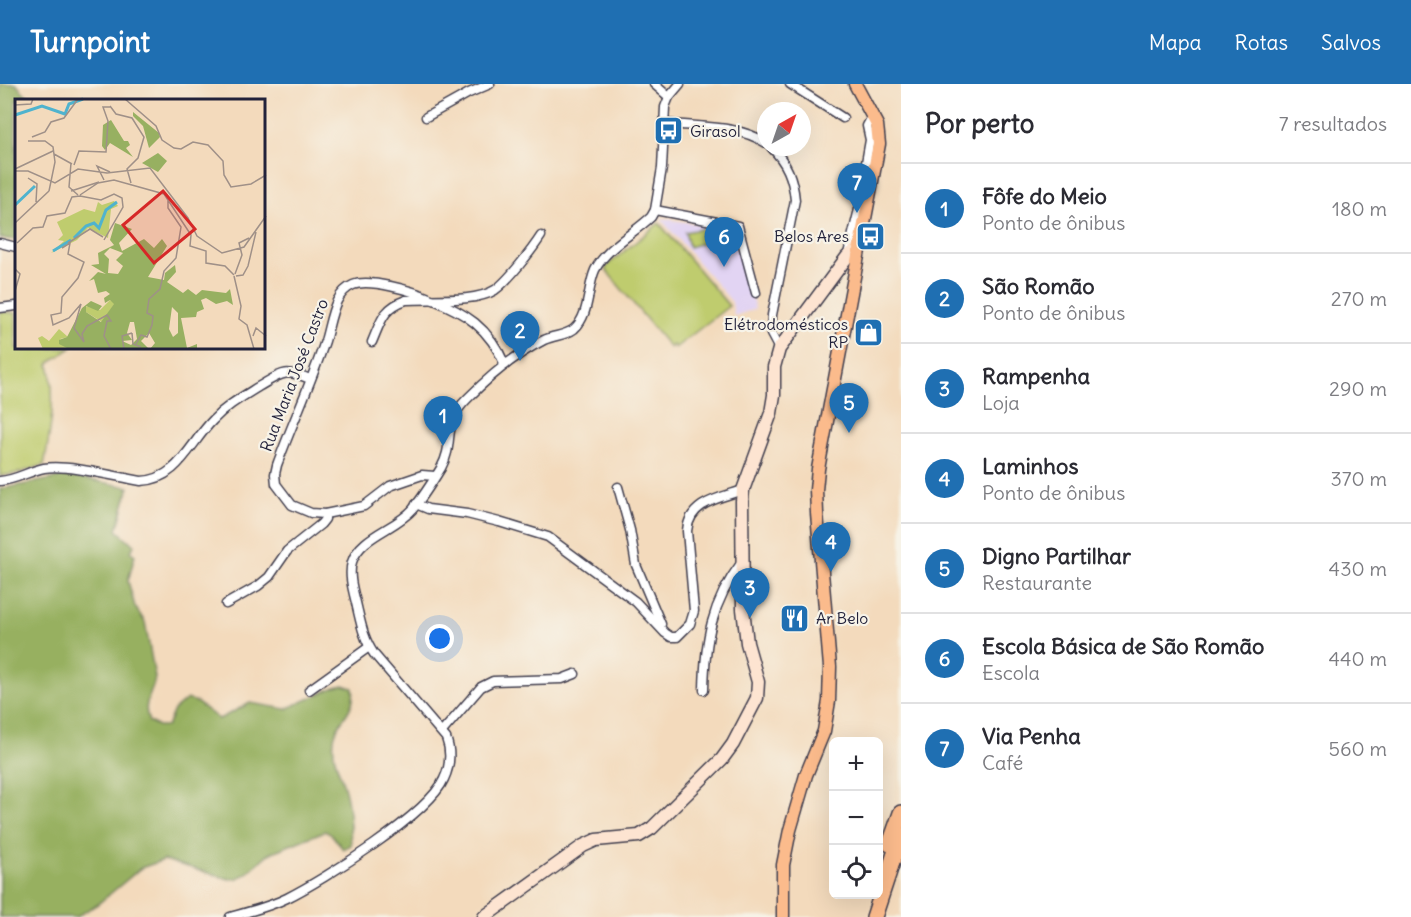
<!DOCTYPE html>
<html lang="pt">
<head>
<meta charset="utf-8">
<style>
  :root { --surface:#fff; --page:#f2f2f3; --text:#2b2b33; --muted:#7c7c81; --line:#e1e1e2; --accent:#1f6fb2 }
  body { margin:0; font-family:Delius,sans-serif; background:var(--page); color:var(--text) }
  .controls { position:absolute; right:18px; bottom:18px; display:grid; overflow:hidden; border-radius:9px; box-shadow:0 6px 24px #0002 }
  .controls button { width:54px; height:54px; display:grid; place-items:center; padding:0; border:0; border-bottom:2px solid var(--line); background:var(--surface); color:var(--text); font:30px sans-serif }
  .compass { position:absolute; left:757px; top:18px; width:54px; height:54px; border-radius:50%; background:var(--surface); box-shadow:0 6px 24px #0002; rotate:40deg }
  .you { position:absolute; left:440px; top:555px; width:21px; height:21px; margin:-15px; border:4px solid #fff; border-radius:50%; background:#1a73e8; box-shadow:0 0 0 9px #1a73e833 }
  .badge { display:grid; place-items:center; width:39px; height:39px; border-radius:50%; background:var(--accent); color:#fff; font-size:20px; font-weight:700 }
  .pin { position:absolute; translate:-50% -50px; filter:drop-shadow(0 2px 3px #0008) }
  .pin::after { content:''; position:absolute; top:32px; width:21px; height:18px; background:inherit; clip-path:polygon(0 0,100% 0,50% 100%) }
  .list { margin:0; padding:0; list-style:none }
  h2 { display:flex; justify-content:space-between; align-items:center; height:78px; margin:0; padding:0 24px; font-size:26px }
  h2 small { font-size:20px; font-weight:400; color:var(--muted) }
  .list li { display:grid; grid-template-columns:39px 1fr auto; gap:18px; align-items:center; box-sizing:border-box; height:90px; padding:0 24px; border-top:2px solid var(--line) }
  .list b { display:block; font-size:22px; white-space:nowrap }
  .list p { margin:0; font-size:20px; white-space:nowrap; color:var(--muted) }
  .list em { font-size:20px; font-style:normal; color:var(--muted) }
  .icon { flex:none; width:33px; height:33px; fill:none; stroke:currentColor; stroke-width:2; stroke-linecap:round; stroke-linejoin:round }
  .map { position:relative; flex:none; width:901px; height:833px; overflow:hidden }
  header { display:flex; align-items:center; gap:36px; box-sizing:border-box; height:84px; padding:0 30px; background:var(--accent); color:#fff }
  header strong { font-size:28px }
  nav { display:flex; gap:33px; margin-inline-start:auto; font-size:21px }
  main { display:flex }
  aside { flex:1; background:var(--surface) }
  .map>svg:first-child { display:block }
  .built { fill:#e2d4f3 }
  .green { fill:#bfcc6e; stroke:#707754; stroke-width:1.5 }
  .forest { fill:#97b061; stroke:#5c694e; stroke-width:1.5 }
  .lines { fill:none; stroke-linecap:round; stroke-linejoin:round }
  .street-casing { stroke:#413e4e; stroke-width:11 }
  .secondary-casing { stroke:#413e4e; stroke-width:15 }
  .primary-casing { stroke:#413e4e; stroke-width:15 }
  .highway-casing { stroke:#413e4e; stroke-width:18 }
  .street { stroke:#fff; stroke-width:8 }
  .secondary { stroke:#fde4d1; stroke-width:12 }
  .primary { stroke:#fbbb8c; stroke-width:12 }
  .highway { stroke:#fbbb8c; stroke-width:15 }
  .labels { text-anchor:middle; stroke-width:4.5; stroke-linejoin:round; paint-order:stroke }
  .poi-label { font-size:16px; fill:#22223b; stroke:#f7f3e8; text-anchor:start }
  .street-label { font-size:16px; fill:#22223b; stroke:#f7f3e8 }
  .inset-river { fill:none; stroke:#4fb3ce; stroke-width:3 }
  .inset-road { fill:none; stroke:#9f9088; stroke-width:1.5 }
  .view { fill:#d62828; fill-opacity:0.15; stroke:#d62828; stroke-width:3 }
  .inset-edge { fill:none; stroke:#22223b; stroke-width:3 }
</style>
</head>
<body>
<header>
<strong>Turnpoint</strong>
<nav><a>Mapa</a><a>Rotas</a><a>Salvos</a></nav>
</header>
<main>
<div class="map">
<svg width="901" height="833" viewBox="0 0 901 833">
  <rect width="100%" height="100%" fill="#f7f3e8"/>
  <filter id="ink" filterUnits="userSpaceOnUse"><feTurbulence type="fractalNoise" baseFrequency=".0167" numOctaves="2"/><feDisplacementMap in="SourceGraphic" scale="12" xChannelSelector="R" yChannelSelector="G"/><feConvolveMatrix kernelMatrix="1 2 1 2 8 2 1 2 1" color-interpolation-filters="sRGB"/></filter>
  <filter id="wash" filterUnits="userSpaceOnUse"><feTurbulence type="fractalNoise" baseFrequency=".008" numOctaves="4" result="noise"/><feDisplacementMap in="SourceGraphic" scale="24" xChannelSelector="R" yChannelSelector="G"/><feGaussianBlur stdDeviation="1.35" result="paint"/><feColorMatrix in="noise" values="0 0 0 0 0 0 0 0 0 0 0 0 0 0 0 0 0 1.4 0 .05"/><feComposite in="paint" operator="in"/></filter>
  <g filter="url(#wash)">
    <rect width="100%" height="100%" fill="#f3dabc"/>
    <path class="built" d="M 660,134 L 735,146 L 755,225 L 734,232 L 732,218 Z"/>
    <g class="green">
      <path d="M 659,139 L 729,222 L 675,264 L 673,261 L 670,264 L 605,185 L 610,179 Z"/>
      <path d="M 710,143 L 714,156 L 689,163 L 685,148 Z"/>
      <path d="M 0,228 L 16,229 L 16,264 L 71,264 L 49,279 C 56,315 51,345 44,381 L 18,389 L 0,392 Z"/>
    </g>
    <g class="forest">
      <path d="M 0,0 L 16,0 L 31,16 L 16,16 L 16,156 L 0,154 Z"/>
      <path d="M 68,392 L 129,403 L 117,446 L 134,461 L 131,468 L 135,471 L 128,497 L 135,523 L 145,538 L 155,593 C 153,611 141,618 149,638 L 158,642 L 167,642 L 174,626 L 187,615 L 196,618 L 219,635 L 250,619 L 286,625 L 335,603 L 344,601 L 353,604 C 357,628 336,636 334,655 C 331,676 342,690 346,710 C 350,726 350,745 351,761 L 343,765 L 332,751 L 325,747 L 275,767 L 267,771 L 246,790 L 238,794 L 229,795 L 164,776 L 141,784 L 98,820 L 76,833 L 0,833 L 0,405 Z"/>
    </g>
  </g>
  <g filter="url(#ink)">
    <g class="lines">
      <defs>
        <g id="street">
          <path d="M 654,0 L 669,13"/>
          <path d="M 790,0 L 843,34"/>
          <path d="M 426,33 L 469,9 L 490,0"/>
          <path d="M 664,39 C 696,44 738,40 766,59"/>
          <path d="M 771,63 C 787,79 793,94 795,116 L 772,231 L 771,250 L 779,265"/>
          <path d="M 655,126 L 738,142 L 756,209"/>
          <path d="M 0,159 L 16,163"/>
          <path d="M 847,174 L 862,113 L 864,90 L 870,56 L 867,42 L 873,31"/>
          <path d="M 0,224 L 16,222"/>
          <path d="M 372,258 C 381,237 383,224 406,216 C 431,214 474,219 495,206 C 508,197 532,166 541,152"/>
          <path d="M 435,392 L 422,391 L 390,402 L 364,422 L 325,430 L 311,429 L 292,421 L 276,400 L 275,390 L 277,381 C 292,340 311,299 325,257 C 329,244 331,229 337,217 C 340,211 346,204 353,201 C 369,194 413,207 429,214 C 466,229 489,243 505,281"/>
          <path d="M 0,397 C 16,396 29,387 44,384 C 69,380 116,393 141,397 C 178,396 190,359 213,336 C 226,322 242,313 258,303 C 281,290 283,284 310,295"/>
          <path d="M 618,403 L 630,446 L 636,481 L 661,540"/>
          <path d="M 416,420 L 428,425 L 467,430 L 499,438 L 548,453 L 636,518 L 665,549 L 671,553 L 677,553 L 690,540 L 694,527 L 687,447 C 689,418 720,414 743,406"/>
          <path d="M 226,520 L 258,502 L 269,493 L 287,467 L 321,440 L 325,435 L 325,430"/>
          <path d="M 309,606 L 369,563"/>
          <path d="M 704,606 C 705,557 711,519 742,478"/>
          <path d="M 442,648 L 481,603 L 493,597 L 562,595 L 575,590"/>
          <path d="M 230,833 C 248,828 269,823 287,814 C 323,796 429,730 444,695 C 450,682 451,667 446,654 L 374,570 C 364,556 361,540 357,523 C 354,509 348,493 352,478 C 360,452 396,445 413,425 C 423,413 433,397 441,384 C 456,357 440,341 468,314 C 490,292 516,270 544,256 C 554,251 565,252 574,245 C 590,231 587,204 595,186 C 606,164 634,149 651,133 L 655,126 L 662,84 L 665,23 L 669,13 L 680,0"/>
        </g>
        <path id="secondary" d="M 484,833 L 583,762 L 596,756 L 639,752 L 652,744 L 722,675 L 733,660 L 757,614 L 758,598 L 747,559 L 743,525 L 742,417 L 743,406 L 771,329 L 774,311 L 774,283 L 779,265 L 847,173 L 861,162"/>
        <path id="primary" d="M 783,833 L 783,781 L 790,746 L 806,691 L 824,647 L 829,617 L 830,583 L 817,429 L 816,406 L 818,385 L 879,60 L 877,41 L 855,0"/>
        <g id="highway">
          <path d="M 890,760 L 901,729"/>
          <path d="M 874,833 L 901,751"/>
        </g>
      </defs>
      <use href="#street" class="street-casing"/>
      <use href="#secondary" class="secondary-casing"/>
      <use href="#primary" class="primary-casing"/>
      <use href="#highway" class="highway-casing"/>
      <use href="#street" class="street"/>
      <use href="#secondary" class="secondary"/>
      <use href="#primary" class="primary"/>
      <use href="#highway" class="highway"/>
    </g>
  </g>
  <defs>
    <symbol id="bus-square" viewBox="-11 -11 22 22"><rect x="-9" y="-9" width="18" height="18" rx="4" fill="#1f6fb2" stroke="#f7f3e8"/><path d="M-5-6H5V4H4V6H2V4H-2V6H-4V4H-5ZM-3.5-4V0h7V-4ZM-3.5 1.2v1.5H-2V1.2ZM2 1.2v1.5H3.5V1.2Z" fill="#fff"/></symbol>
    <symbol id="shop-square" viewBox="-11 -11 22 22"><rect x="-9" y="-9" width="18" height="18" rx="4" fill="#1f6fb2" stroke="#f7f3e8"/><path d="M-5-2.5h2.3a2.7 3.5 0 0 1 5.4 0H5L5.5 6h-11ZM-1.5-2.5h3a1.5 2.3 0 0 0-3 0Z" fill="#fff"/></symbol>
    <symbol id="restaurant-square" viewBox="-11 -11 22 22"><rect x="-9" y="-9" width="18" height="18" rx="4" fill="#1f6fb2" stroke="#f7f3e8"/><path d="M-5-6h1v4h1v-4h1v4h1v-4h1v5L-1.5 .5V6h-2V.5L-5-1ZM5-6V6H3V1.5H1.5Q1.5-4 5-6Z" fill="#fff"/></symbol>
  </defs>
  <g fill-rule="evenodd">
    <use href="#bus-square" x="652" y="30" width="33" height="33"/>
    <use href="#bus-square" x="854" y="136" width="33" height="33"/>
    <use href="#shop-square" x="852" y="232" width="33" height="33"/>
    <use href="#restaurant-square" x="778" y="518" width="33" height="33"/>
  </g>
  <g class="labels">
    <g class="poi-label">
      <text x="690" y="53">Girasol</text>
      <text x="849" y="158" text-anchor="end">Belos Ares</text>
      <text x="848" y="246" text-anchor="end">Elétrodomésticos<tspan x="848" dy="18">RP</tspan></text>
      <text x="816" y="540">Ar Belo</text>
    </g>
    <g class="street-label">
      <text transform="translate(294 291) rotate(-69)" y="6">Rua Maria José Castro</text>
    </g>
  </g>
  <g transform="translate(15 15)">
    <rect width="250" height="250" fill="#f3dabc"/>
    <path d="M 99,102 L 103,107 L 96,110 L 93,139 L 73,129 L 62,141 L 36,154 L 49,142 L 43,141 L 48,136 L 42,123 L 69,110 L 80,113 L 83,103 L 87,106 ZM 95,201 L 100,204 L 87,223 L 71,213 L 70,207 L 85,211 ZM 44,230 L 53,238 L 45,240 L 54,250 L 28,250 L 23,239 L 27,237 L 34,242 Z" fill="#bfcc6e"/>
    <path d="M 118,13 L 144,34 L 145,38 L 134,49 L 128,27 L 118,17 ZM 96,21 L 109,42 L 113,42 L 115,46 L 111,49 L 118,58 L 95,44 L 90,51 L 87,47 L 88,26 ZM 143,54 L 152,62 L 143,73 L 127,64 ZM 100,124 L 117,130 L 104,144 L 107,152 L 129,140 L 139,149 L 147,140 L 152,147 L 133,178 L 149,181 L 150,174 L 160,166 L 161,173 L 152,183 L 168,194 L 173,190 L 181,196 L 187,191 L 211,194 L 215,190 L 218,206 L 212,202 L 201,205 L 191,199 L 186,201 L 189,210 L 182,213 L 181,218 L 166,219 L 172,249 L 182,245 L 182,250 L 135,250 L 140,244 L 134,234 L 126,242 L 134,250 L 54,250 L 44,245 L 44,241 L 52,238 L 67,209 L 76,202 L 87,207 L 83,212 L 71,207 L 71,213 L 86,223 L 99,205 L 95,201 L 90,204 L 89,199 L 95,195 L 91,192 L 83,194 L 79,180 L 74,182 L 83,173 L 91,175 L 76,166 L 84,165 L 83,154 L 99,146 L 95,141 ZM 95,149 L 108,154 L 101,161 L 108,167 L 103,175 L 93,174 L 94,160 L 89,155 ZM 157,208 L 163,214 L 163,234 L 158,238 L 154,230 ZM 115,223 L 119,223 L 122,240 L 116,246 L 107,242 L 117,241 L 112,234 Z" fill="#97b061" fill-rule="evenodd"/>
    <path class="inset-river" d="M 0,16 L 27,7 L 50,15 L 54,5 L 68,0M 0,106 L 20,87M 59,139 L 71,127 L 79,124 L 84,129 L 91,111 L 102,103M 38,152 L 56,141"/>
    <path class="inset-road" d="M 110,0 L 141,27 L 147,41 L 159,49 L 166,50 L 178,43 L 193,46 L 208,62 L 209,76 L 216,88 L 236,85 L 251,76M 0,6 L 16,5 L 18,0M 95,7 L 101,15 L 117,19 L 129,38 L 123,59 L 112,70 L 116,84M 17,38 L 30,33 L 36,23 L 49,19 L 63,0M 13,42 L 30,42 L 38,48 L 40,63 L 34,92M 39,55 L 57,65M 56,64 L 54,88 L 63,96M 59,66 L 64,52 L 91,53 L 93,22 L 88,8 L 95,8M 0,70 L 38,52M 0,72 L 13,72 L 40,84 L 63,70 L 92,74 L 135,69 L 173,119 L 182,137 L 207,154 L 229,148 L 251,117M 13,79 L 22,85 L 21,103M 89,81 L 82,67 L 95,73M 56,92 L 84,83M 65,96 L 83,84 L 99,81 L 149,95 L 176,136 L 175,147 L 191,152 L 191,164 L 210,167 L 219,176M 65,97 L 86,101 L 99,95 L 107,99 L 108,108 L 89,141M 0,124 L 34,92M 2,144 L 18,129 L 28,128 L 32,117 L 50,114 L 57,98 L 65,97M 53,144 L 75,130 L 88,138M 47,149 L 55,144 L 53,155 L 69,163 L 63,179 L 47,198 L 46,214 L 36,216 L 38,226 L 54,219 L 66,205 L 59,229 L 69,243 L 67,235 L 72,227 L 92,216 L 96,222 L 92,222 L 89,237 L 96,250M 0,170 L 5,175 L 0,192M 220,175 L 227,156 L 224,144 L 234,139M 219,177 L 226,207 L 224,220 L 232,226 L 239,250M 221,177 L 228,176 L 233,167 L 241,133M 117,234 L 118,245 L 126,248M 238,237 L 241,229 L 251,237M 121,245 L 126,236 L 132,238 L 137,226 L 138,217 L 132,214 L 134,200 L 145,190 L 149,172 L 161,159 L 166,128 L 153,109 L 153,101M 109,250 L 107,237 L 117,234"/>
    <path class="view" d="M 148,92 L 180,130 L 139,164 L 108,126 Z"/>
    <rect width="250" height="250" class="inset-edge"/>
  </g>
</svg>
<div class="controls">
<button>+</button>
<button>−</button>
<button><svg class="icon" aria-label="locate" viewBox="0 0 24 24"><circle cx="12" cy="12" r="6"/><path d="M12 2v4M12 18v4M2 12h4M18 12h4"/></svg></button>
</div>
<svg class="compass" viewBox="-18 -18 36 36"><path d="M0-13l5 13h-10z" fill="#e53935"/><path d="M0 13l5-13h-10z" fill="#7c7c81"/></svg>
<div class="you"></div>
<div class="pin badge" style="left:443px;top:362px">1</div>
<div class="pin badge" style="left:520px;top:277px">2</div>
<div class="pin badge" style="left:750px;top:534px">3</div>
<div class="pin badge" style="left:831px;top:488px">4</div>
<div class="pin badge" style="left:849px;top:349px">5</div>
<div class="pin badge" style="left:724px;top:183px">6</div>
<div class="pin badge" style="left:857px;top:129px">7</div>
</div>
<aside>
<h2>Por perto<small>7 resultados</small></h2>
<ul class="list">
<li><span class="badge">1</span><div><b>Fôfe do Meio</b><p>Ponto de ônibus</p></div><em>180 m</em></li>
<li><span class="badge">2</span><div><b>São Romão</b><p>Ponto de ônibus</p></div><em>270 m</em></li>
<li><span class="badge">3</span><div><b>Rampenha</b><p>Loja</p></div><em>290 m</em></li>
<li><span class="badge">4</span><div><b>Laminhos</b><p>Ponto de ônibus</p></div><em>370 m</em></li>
<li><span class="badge">5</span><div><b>Digno Partilhar</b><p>Restaurante</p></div><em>430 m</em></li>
<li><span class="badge">6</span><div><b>Escola Básica de São Romão</b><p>Escola</p></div><em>440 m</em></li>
<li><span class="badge">7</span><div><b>Via Penha</b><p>Café</p></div><em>560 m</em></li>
</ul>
</aside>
</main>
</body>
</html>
